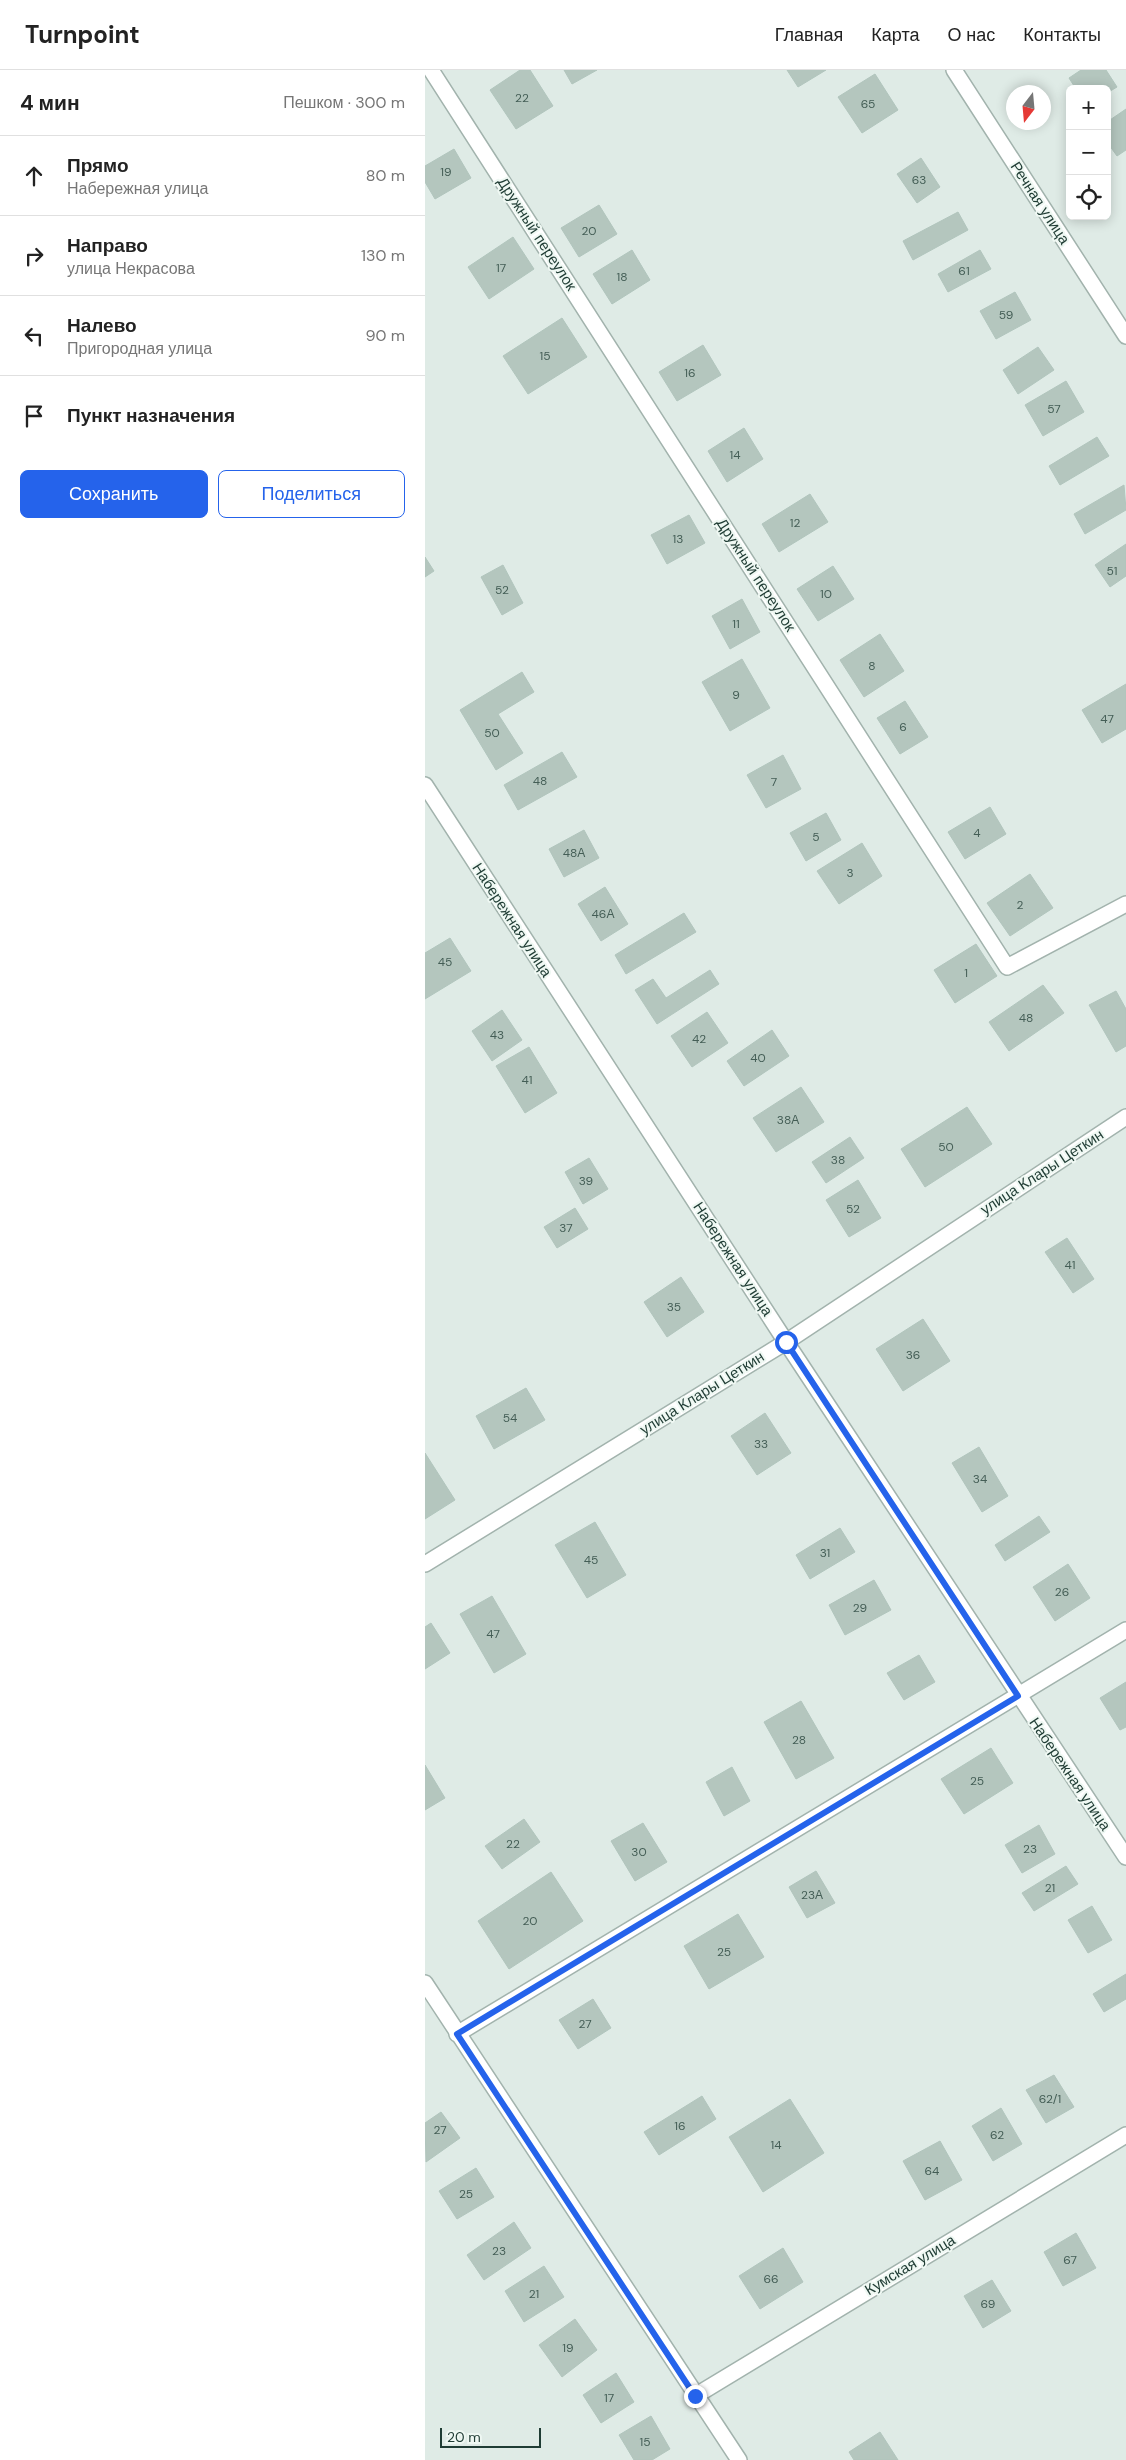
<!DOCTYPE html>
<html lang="ru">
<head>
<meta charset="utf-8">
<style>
  :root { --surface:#fff; --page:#f2f2f2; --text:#222; --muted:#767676; --line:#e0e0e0; --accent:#2563eb }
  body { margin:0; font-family:"DM Sans",sans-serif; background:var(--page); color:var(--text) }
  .controls { position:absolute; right:15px; top:15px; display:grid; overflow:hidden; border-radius:8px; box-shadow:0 2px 12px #0003 }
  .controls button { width:45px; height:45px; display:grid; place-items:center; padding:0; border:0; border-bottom:1px solid var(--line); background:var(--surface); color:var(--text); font:25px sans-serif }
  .compass { position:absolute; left:581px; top:15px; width:45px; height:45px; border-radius:50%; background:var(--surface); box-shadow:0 2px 12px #0003; rotate:196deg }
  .scale { position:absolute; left:15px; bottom:12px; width:101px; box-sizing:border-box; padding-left:5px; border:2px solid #1f3c34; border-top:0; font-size:14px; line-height:18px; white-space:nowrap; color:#1f3c34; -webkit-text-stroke:4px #eff8f3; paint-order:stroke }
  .stop { position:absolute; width:15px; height:15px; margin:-11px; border:4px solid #2563eb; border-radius:50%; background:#fff }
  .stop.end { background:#2563eb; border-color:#fff; box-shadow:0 1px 5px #0008 }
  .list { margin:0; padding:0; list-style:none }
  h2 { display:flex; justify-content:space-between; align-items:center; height:65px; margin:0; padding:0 20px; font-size:21px }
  h2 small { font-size:16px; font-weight:400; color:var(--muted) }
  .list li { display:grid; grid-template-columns:32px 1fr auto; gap:15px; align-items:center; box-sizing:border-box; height:80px; padding:0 20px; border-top:1px solid var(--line) }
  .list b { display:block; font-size:19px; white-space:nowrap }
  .list p { margin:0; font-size:16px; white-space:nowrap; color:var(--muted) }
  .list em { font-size:16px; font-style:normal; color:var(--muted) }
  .actions { display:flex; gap:10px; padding:15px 20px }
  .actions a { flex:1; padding:11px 0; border:1px solid var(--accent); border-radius:8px; text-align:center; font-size:18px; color:var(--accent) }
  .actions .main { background:var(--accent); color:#fff }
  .icon { flex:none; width:28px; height:28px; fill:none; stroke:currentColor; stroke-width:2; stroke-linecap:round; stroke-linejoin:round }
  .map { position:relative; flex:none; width:701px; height:2390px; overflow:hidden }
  header { display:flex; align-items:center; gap:30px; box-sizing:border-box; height:70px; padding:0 25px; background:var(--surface); border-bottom:1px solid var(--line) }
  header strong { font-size:24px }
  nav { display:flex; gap:28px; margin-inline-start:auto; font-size:18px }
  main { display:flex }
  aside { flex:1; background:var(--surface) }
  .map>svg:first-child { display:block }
  .building { fill:#b4c6be; stroke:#b1c5bd }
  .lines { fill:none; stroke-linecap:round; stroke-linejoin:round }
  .street-casing { stroke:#a2b3ad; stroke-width:18 }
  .street { stroke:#fff; stroke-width:15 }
  .route { stroke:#2563eb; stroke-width:6 }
  .labels { text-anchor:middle; stroke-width:4; stroke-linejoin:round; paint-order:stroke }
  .number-label { font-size:12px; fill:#445e56 }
  .street-label { font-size:15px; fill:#1f3c34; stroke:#eff8f3 }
</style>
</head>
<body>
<header>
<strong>Turnpoint</strong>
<nav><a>Главная</a><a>Карта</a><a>О нас</a><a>Контакты</a></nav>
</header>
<main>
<aside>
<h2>4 мин<small>Пешком · 300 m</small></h2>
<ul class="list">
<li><svg class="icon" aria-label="ahead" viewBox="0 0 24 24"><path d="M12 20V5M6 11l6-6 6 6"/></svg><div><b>Прямо</b><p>Набережная улица</p></div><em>80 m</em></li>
<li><svg class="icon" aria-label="right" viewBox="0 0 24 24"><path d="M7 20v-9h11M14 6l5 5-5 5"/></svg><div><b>Направо</b><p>улица Некрасова</p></div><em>130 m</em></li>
<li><svg class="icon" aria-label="left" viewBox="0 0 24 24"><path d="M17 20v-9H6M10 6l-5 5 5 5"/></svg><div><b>Налево</b><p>Пригородная улица</p></div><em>90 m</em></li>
<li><svg class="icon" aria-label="arrive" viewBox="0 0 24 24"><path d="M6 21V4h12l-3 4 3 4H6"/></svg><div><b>Пункт назначения</b></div></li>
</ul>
<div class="actions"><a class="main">Сохранить</a><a>Поделиться</a></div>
</aside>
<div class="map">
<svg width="701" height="2390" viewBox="0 0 701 2390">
  <rect width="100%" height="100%" fill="#dfebe6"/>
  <g class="building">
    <path d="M 95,0 L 105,0 L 128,36 L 91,59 L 65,20 Z"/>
    <path d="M 139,0 L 172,0 L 147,14 Z"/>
    <path d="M 362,0 L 401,0 L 373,17 Z"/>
    <path d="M 656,0 L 681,0 L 692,17 L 682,23 L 682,19 L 651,19 L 644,8 Z"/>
    <path d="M 450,4 L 473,40 L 437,63 L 413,27 Z"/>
    <path d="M 701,39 L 701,80 L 692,86 L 682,72 L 682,52 Z"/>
    <path d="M 29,79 L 46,108 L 10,129 L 0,112 L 0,96 Z"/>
    <path d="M 496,88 L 515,117 L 492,133 L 472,104 Z"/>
    <path d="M 174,135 L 192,164 L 154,187 L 136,158 Z"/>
    <path d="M 533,142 L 543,160 L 488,190 L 478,171 Z"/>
    <path d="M 88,167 L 109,199 L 64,229 L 43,197 Z"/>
    <path d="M 207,180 L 225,210 L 187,234 L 168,204 Z"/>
    <path d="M 555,180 L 566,199 L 523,222 L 513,204 Z"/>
    <path d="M 590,222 L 606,250 L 571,269 L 555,241 Z"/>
    <path d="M 137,248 L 162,287 L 103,324 L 78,286 Z"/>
    <path d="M 278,275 L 296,305 L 252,331 L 234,302 Z"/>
    <path d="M 613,277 L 629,300 L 593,324 L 578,300 Z"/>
    <path d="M 641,311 L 659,342 L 618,366 L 600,335 Z"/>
    <path d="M 319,358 L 338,389 L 302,412 L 283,381 Z"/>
    <path d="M 672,367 L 684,386 L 635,415 L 624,396 Z"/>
    <path d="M 699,415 L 701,440 L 660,464 L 649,444 Z"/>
    <path d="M 385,424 L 403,452 L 354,482 L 337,454 Z"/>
    <path d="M 264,445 L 280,473 L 242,494 L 226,465 Z"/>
    <path d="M 701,474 L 701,506 L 685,517 L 670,495 Z"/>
    <path d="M 0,487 L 9,501 L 0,507 Z"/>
    <path d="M 78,495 L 98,533 L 77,545 L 56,507 Z"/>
    <path d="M 408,496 L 429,529 L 393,551 L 372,519 Z"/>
    <path d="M 317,529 L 335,562 L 305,579 L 287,546 Z"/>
    <path d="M 455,564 L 479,601 L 439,627 L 415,590 Z"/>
    <path d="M 317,589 L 345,638 L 305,661 L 277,612 Z"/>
    <path d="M 97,602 L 109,622 L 73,644 L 98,683 L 71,700 L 35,640 Z"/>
    <path d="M 701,614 L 701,659 L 677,673 L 657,640 Z"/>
    <path d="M 480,631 L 503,667 L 475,684 L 452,648 Z"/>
    <path d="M 137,682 L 152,707 L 93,740 L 79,715 Z"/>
    <path d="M 358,685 L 376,719 L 341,738 L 322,705 Z"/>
    <path d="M 565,737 L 581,764 L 540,789 L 523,762 Z"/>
    <path d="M 401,743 L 416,770 L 381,791 L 365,763 Z"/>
    <path d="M 159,760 L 174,788 L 139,807 L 124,779 Z"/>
    <path d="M 437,773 L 457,806 L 414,834 L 392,801 Z"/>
    <path d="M 605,804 L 628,838 L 585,866 L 562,833 Z"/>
    <path d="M 180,817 L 203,854 L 176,871 L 153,834 Z"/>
    <path d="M 259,843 L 271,862 L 201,904 L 190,885 Z"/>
    <path d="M 25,868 L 46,901 L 0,929 L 0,883 Z"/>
    <path d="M 551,874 L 572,906 L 530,933 L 509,900 Z"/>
    <path d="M 285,900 L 294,914 L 232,954 L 210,920 L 228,909 L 241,928 Z"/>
    <path d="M 618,915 L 639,943 L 584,981 L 564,952 Z"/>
    <path d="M 691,921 L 701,939 L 701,976 L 691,982 L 664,935 Z"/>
    <path d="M 77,940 L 97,970 L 67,991 L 47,961 Z"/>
    <path d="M 282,942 L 303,973 L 267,997 L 246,966 Z"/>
    <path d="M 347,960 L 364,986 L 319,1016 L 302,991 Z"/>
    <path d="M 104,977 L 132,1023 L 100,1043 L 71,996 Z"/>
    <path d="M 376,1017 L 399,1052 L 351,1082 L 328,1048 Z"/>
    <path d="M 542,1037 L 567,1074 L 500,1117 L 476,1079 Z"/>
    <path d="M 425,1067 L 439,1088 L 401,1113 L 387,1092 Z"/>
    <path d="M 164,1088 L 183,1119 L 158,1134 L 140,1102 Z"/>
    <path d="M 433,1110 L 456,1148 L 424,1167 L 401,1130 Z"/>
    <path d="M 150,1138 L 163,1159 L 132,1178 L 119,1157 Z"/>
    <path d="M 642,1168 L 669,1209 L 648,1223 L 620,1182 Z"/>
    <path d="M 256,1207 L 279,1242 L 242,1267 L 219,1232 Z"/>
    <path d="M 498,1249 L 525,1291 L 478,1321 L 451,1279 Z"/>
    <path d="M 101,1318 L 120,1350 L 69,1379 L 51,1346 Z"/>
    <path d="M 340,1343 L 366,1383 L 332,1405 L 306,1366 Z"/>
    <path d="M 554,1377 L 583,1426 L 557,1442 L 527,1393 Z"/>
    <path d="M 0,1383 L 30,1430 L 0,1449 Z"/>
    <path d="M 614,1446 L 625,1462 L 580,1491 L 570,1475 Z"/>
    <path d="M 170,1452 L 201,1505 L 162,1528 L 130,1475 Z"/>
    <path d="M 415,1458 L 430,1482 L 385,1509 L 371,1485 Z"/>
    <path d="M 643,1494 L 665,1528 L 630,1551 L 608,1517 Z"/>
    <path d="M 449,1510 L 466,1540 L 420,1565 L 404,1535 Z"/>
    <path d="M 67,1526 L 101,1584 L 69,1603 L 35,1544 Z"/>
    <path d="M 6,1553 L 25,1583 L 0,1599 L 0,1557 Z"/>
    <path d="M 494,1585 L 510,1612 L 479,1630 L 462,1603 Z"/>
    <path d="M 701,1612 L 701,1657 L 695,1660 L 675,1628 Z"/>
    <path d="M 376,1631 L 409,1688 L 371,1709 L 339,1652 Z"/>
    <path d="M 566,1678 L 588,1713 L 539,1744 L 516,1709 Z"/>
    <path d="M 0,1695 L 20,1728 L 0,1740 Z"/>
    <path d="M 307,1697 L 325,1731 L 299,1746 L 281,1712 Z"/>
    <path d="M 99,1749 L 115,1772 L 77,1799 L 60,1776 Z"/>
    <path d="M 218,1753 L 242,1792 L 210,1811 L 186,1771 Z"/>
    <path d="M 614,1755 L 630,1784 L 597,1803 L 580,1775 Z"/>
    <path d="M 641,1796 L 653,1814 L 609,1841 L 597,1823 Z"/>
    <path d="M 391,1801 L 410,1833 L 382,1848 L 364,1817 Z"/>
    <path d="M 126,1802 L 158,1851 L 84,1899 L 53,1851 Z"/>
    <path d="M 667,1836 L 687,1870 L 663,1883 L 643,1850 Z"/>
    <path d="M 313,1844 L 339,1887 L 284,1919 L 259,1876 Z"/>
    <path d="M 701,1904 L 701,1929 L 679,1942 L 668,1924 Z"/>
    <path d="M 168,1929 L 186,1958 L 153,1979 L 134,1950 Z"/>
    <path d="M 629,2005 L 649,2037 L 621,2053 L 601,2020 Z"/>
    <path d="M 277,2026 L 291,2049 L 234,2085 L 219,2062 Z"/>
    <path d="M 365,2029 L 399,2083 L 338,2122 L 304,2067 Z"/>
    <path d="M 576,2038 L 597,2074 L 568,2091 L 547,2056 Z"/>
    <path d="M 16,2042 L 35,2068 L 1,2092 L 0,2053 Z"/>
    <path d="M 515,2071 L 537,2110 L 500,2130 L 478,2091 Z"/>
    <path d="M 51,2098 L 69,2127 L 32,2149 L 14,2121 Z"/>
    <path d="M 89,2152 L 106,2178 L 59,2210 L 42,2185 Z"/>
    <path d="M 651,2163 L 671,2198 L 638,2216 L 619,2182 Z"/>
    <path d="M 358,2178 L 378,2212 L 335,2239 L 314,2206 Z"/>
    <path d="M 119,2196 L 139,2227 L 99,2252 L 80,2221 Z"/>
    <path d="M 567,2210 L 586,2241 L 558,2258 L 539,2226 Z"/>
    <path d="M 150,2249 L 172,2280 L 137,2307 L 114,2275 Z"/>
    <path d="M 191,2303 L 209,2332 L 176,2353 L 158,2325 Z"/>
    <path d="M 226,2346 L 245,2379 L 227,2390 L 209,2390 L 194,2365 Z"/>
    <path d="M 455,2362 L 473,2390 L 429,2390 L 424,2382 Z"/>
  </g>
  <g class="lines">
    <defs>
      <g id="street">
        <path d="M 6,0 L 582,897 L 701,834"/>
        <path d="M 529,0 L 701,266"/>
        <path d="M 0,715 L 361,1272 L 701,1787"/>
        <path d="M 0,1494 L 361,1272 L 701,1047"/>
        <path d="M 0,1913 L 314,2390"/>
        <path d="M 32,1964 L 701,1560"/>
        <path d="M 270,2326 L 701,2065"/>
      </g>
    </defs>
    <use href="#street" class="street-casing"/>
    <use href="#street" class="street"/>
  </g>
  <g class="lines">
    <path class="route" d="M 270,2326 L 32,1964 L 593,1626 L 361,1272"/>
  </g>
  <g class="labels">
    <g class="number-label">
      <text x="97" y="32">22</text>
      <text x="443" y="38">65</text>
      <text x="21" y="106">19</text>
      <text x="494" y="114">63</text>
      <text x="164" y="165">20</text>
      <text x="76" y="202">17</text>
      <text x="539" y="205">61</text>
      <text x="197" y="211">18</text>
      <text x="581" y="249">59</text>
      <text x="120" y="290">15</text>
      <text x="265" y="307">16</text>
      <text x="629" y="343">57</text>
      <text x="310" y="389">14</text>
      <text x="370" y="457">12</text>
      <text x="253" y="473">13</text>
      <text x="687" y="505">51</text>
      <text x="77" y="524">52</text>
      <text x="401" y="528">10</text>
      <text x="311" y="558">11</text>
      <text x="447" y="600">8</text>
      <text x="311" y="629">9</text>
      <text x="682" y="653">47</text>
      <text x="478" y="661">6</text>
      <text x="67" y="667">50</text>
      <text x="115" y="715">48</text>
      <text x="349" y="716">7</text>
      <text x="552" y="767">4</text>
      <text x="391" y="771">5</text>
      <text x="149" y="787">48А</text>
      <text x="425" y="807">3</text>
      <text x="595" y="839">2</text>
      <text x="178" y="848">46А</text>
      <text x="20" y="896">45</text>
      <text x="541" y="907">1</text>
      <text x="601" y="952">48</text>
      <text x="72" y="969">43</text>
      <text x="274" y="973">42</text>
      <text x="333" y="992">40</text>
      <text x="102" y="1014">41</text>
      <text x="363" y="1054">38А</text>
      <text x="521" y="1081">50</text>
      <text x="413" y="1094">38</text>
      <text x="161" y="1115">39</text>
      <text x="428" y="1143">52</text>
      <text x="141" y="1162">37</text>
      <text x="645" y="1199">41</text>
      <text x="249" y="1241">35</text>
      <text x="488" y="1289">36</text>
      <text x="85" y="1352">54</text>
      <text x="336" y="1378">33</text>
      <text x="555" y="1413">34</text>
      <text x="400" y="1487">31</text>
      <text x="166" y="1494">45</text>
      <text x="637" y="1526">26</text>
      <text x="435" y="1542">29</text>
      <text x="68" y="1568">47</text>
      <text x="374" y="1674">28</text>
      <text x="552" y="1715">25</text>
      <text x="88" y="1778">22</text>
      <text x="605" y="1783">23</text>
      <text x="214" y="1786">30</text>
      <text x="625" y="1822">21</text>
      <text x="387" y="1829">23А</text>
      <text x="105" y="1855">20</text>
      <text x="299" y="1886">25</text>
      <text x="160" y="1958">27</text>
      <text x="625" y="2033">62/1</text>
      <text x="255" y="2060">16</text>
      <text x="15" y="2064">27</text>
      <text x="572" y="2069">62</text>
      <text x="351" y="2079">14</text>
      <text x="507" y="2105">64</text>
      <text x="41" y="2128">25</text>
      <text x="74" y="2185">23</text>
      <text x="645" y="2194">67</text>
      <text x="346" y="2213">66</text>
      <text x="109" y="2228">21</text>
      <text x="563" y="2238">69</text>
      <text x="143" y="2282">19</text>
      <text x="184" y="2332">17</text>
      <text x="220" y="2376">15</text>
    </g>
    <g class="street-label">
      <text transform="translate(615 133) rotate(57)" y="5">Речная улица</text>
      <text transform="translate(112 164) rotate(57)" y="5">Дружный переулок</text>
      <text transform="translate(331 505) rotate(57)" y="5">Дружный переулок</text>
      <text transform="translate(87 850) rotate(57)" y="5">Набережная улица</text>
      <text transform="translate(617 1102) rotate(-33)" y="5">улица Клары Цеткин</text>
      <text transform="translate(308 1189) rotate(57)" y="5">Набережная улица</text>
      <text transform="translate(277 1323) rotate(-32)" y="5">улица Клары Цеткин</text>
      <text transform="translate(645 1704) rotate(56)" y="5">Набережная улица</text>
      <text transform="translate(485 2195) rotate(-31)" y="5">Кумская улица</text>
    </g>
  </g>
</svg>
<div class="controls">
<button>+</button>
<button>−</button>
<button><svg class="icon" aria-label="locate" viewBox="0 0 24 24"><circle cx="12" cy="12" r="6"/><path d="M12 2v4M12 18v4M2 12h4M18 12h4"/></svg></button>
</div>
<svg class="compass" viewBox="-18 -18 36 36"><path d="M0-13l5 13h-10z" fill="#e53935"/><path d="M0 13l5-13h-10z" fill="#767676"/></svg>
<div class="scale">20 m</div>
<div class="stop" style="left:361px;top:1272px"></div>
<div class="stop end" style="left:270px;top:2326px"></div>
</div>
</main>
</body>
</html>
